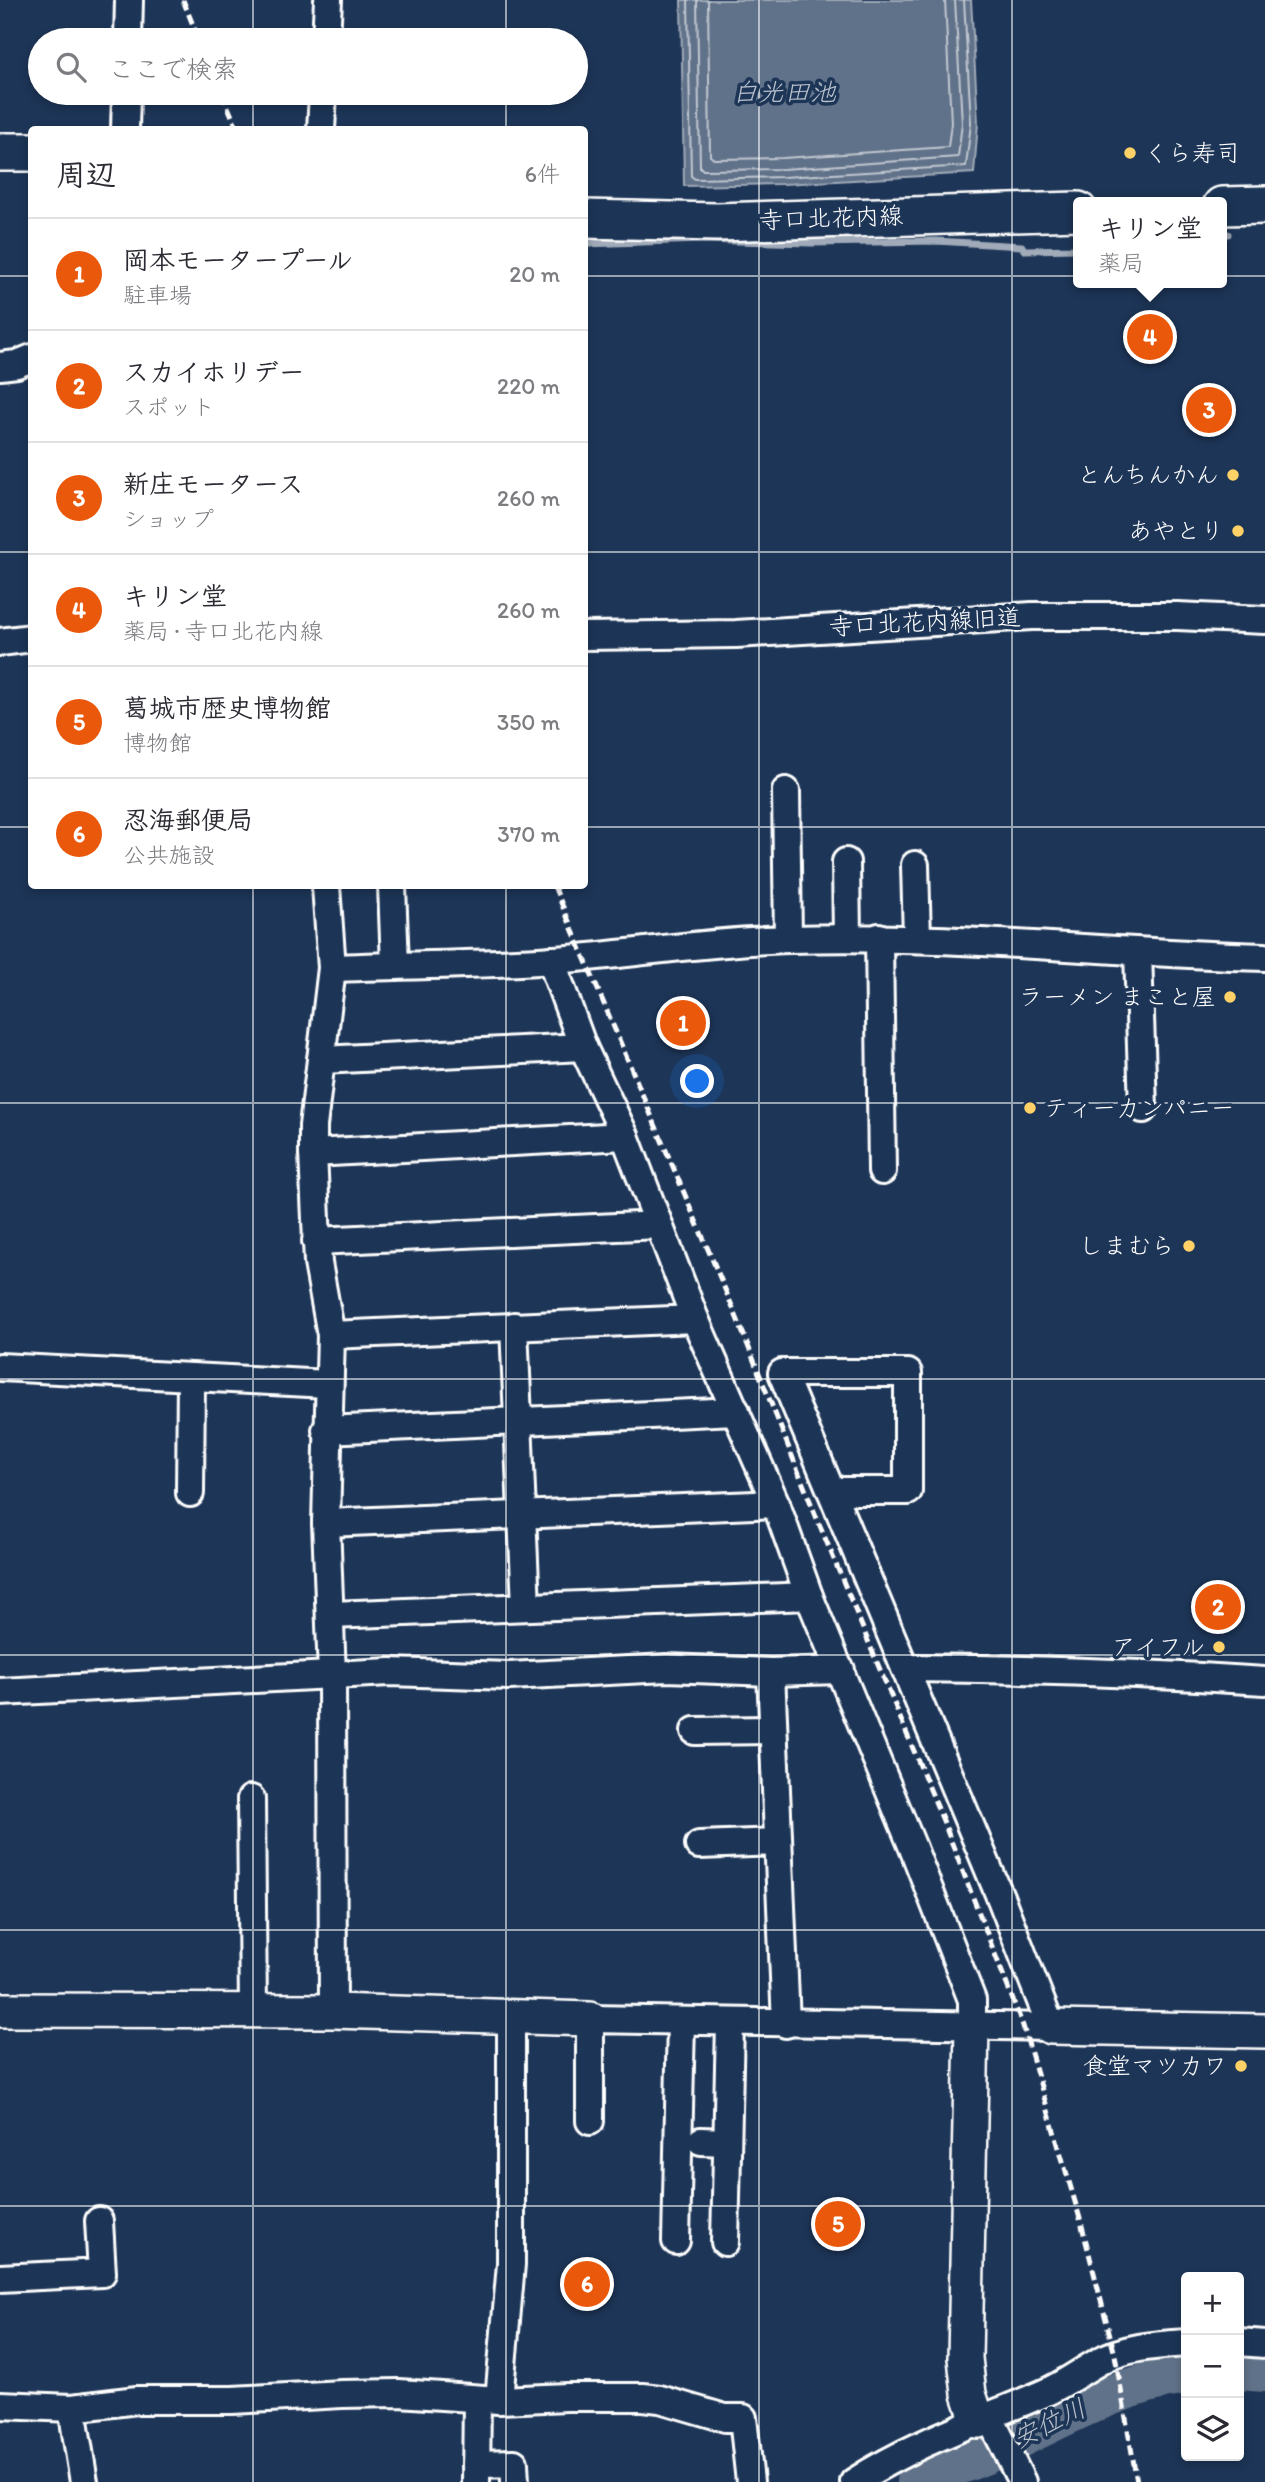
<!DOCTYPE html>
<html lang="ja">
<head>
<meta charset="utf-8">
<style>
  :root { --surface:#fff; --page:#f2f2f3; --text:#2b2b33; --muted:#7c7c81; --line:#e1e1e2; --accent:#ea580c }
  body { margin:0; font-family:Itim,"Klee One",sans-serif; background:var(--page); color:var(--text) }
  .controls { position:absolute; right:21px; bottom:21px; display:grid; overflow:hidden; border-radius:7px; box-shadow:0 4px 10px #0003 }
  .controls button { width:63px; height:63px; display:grid; place-items:center; padding:0; border:0; border-bottom:2px solid var(--line); background:var(--surface); color:var(--text); font:35px sans-serif }
  .you { position:absolute; left:698px; top:1082px; width:24px; height:24px; margin:-18px; border:5px solid #fff; border-radius:50%; background:#1a73e8; box-shadow:0 0 0 10px #1a73e833 }
  .badge { display:grid; place-items:center; width:46px; height:46px; border-radius:50%; background:var(--accent); color:#fff; font-size:23px; font-weight:700 }
  .pin { position:absolute; translate:-50% -50%; border:4px solid #fff; box-shadow:0 2px 7px #0006 }
  .popup { position:absolute; left:1073px; top:197px; width:154px; height:91px; box-sizing:border-box; display:grid; place-content:center; border-radius:7px; background:var(--surface); filter:drop-shadow(0 2px 5px #0005); font-size:23px; white-space:nowrap; color:var(--muted) }
  .popup b { font-size:26px; color:var(--text) }
  .popup::after { content:''; position:absolute; left:50%; top:100%; margin-left:-14px; border:14px solid transparent; border-top-color:var(--surface) }
  .list { margin:0; padding:0; list-style:none }
  h2 { display:flex; justify-content:space-between; align-items:center; height:91px; margin:0; padding:0 28px; font-size:30px }
  h2 small { font-size:23px; font-weight:400; color:var(--muted) }
  .list li { display:grid; grid-template-columns:46px 1fr auto; gap:21px; align-items:center; box-sizing:border-box; height:112px; padding:0 28px; border-top:2px solid var(--line) }
  .list b { display:block; font-size:26px; white-space:nowrap }
  .list p { margin:0; font-size:23px; white-space:nowrap; color:var(--muted) }
  .list em { font-size:23px; font-style:normal; color:var(--muted) }
  .icon { flex:none; width:38px; height:38px; fill:none; stroke:currentColor; stroke-width:2; stroke-linecap:round; stroke-linejoin:round }
  .map { position:relative; flex:none; width:1265px; height:2482px; overflow:hidden }
  .search { position:absolute; background:var(--surface); box-shadow:0 4px 10px #0003; left:28px; top:28px; width:560px; height:77px; display:flex; align-items:center; gap:18px; box-sizing:border-box; padding:0 24px; border-radius:38px; color:var(--muted); font-size:26px }
  .panel { position:absolute; background:var(--surface); box-shadow:0 4px 10px #0003; left:28px; top:126px; width:560px; height:763px; border-radius:7px }
  .map>svg:first-child { display:block }
  .water { fill:#617289; stroke:#a0aab8; stroke-width:2 }
  .lines { fill:none; stroke-linecap:round; stroke-linejoin:round }
  .shore { stroke:#c0c7d0; stroke-width:2 }
  .stream { stroke:#a0aab8; stroke-width:7 }
  .river { stroke:#617289; stroke-width:40 }
  .minor-casing { stroke:#fff; stroke-width:32 }
  .tertiary-casing { stroke:#fff; stroke-width:38 }
  .secondary-casing { stroke:#fff; stroke-width:42 }
  .minor { stroke:#1d3557; stroke-width:26 }
  .tertiary { stroke:#1d3557; stroke-width:33 }
  .secondary { stroke:#1d3557; stroke-width:37 }
  .rail { stroke:#fff; stroke-width:5; stroke-dasharray:10 5; stroke-linecap:butt }
  .grid { fill:none; stroke:#fff; stroke-width:2; stroke-opacity:0.55 }
  .poi-dot { fill:#ffd166; stroke:#1d3557; stroke-width:2.5 }
  .labels { text-anchor:middle; stroke-width:7; stroke-linejoin:round; paint-order:stroke }
  .poi-label { font-size:24px; fill:#fff; stroke:#1d3557; text-anchor:end }
  .street-label { font-size:24px; fill:#fff; stroke:#1d3557 }
  .water-label { font-size:26px; font-style:italic; fill:#b8c0ca; stroke:#1d3557 }
</style>
</head>
<body>
<div class="map">
<svg width="1265" height="2482" viewBox="0 0 1265 2482">
  <rect width="100%" height="100%" fill="#1d3557"/>
  <filter id="ink" filterUnits="userSpaceOnUse"><feTurbulence type="fractalNoise" baseFrequency=".0143" numOctaves="2"/><feDisplacementMap in="SourceGraphic" scale="14" xChannelSelector="R" yChannelSelector="G"/><feConvolveMatrix kernelMatrix="1 2 1 2 8 2 1 2 1" color-interpolation-filters="sRGB"/></filter>
  <g filter="url(#ink)">
    <path class="water" d="M 681,0 L 971,0 L 978,123 L 974,173 L 784,184 L 684,186 Z"/>
    <g class="lines">
      <g class="shore">
        <path d="M 688,0 L 691,176 L 695,179 L 783,177 L 966,166 L 971,123 L 964,0"/>
        <path d="M 697,0 L 700,167 L 703,170 L 783,169 L 958,157 L 962,123 L 955,0"/>
        <path d="M 708,0 L 710,156 L 714,159 L 783,158 L 948,147 L 951,123 L 945,0"/>
      </g>
      <g class="stream">
        <path d="M 1222,234 L 1228,234"/>
        <path d="M 584,244 L 701,240 L 812,243 L 936,241 L 1022,246 L 1024,250 L 1078,249"/>
      </g>
      <g class="river">
        <path d="M 1239,2370 L 1265,2372"/>
        <path d="M 916,2482 C 939,2471 963,2464 986,2454 C 1052,2424 1113,2385 1186,2375"/>
      </g>
      <defs>
        <g id="minor">
          <path d="M 128,40 L 129,0"/>
          <path d="M 326,40 L 328,0"/>
          <path d="M 125,130 L 126,93"/>
          <path d="M 321,130 L 323,93"/>
          <path d="M 0,366 L 17,364 L 32,358"/>
          <path d="M 584,636 L 736,634 L 1032,616 L 1177,616 L 1265,620"/>
          <path d="M 0,642 L 32,638"/>
          <path d="M 786,791 L 788,939"/>
          <path d="M 846,862 L 847,938"/>
          <path d="M 915,865 L 917,939"/>
          <path d="M 326,886 L 332,968 L 313,1126 L 313,1153 L 318,1263 L 331,1335 L 326,1523 L 332,1675 L 333,2011"/>
          <path d="M 392,886 L 395,966"/>
          <path d="M 879,937 L 882,1171"/>
          <path d="M 1138,952 L 1143,1109"/>
          <path d="M 551,960 L 583,1047 L 625,1136 L 695,1319 L 776,1504 L 809,1596 L 913,1848 L 972,2000 L 972,2026"/>
          <path d="M 332,968 C 406,965 480,965 554,960 C 633,954 711,941 790,939 C 949,934 1107,953 1265,957"/>
          <path d="M 321,1060 L 583,1047"/>
          <path d="M 313,1153 L 625,1136"/>
          <path d="M 316,1241 L 659,1225"/>
          <path d="M 514,1326 L 526,1607"/>
          <path d="M 331,1335 L 695,1319"/>
          <path d="M 0,1367 L 328,1384"/>
          <path d="M 326,1430 L 736,1411"/>
          <path d="M 190,1493 L 191,1377"/>
          <path d="M 326,1523 L 776,1504"/>
          <path d="M 331,1615 L 809,1596"/>
          <path d="M 905,1668 C 1025,1669 1145,1673 1265,1681"/>
          <path d="M 771,1672 L 786,2024"/>
          <path d="M 0,1692 L 390,1672 L 509,1676 L 667,1668 L 771,1672 L 841,1670"/>
          <path d="M 695,1731 L 773,1730"/>
          <path d="M 251,1799 L 253,2011"/>
          <path d="M 699,1845 L 778,1842"/>
          <path d="M 590,2121 L 590,2019 L 1051,2027 L 1001,1899 L 782,1373 L 908,1373 L 908,1491 L 831,1491"/>
          <path d="M 701,2141 L 727,2142"/>
          <path d="M 676,2241 L 681,2021"/>
          <path d="M 725,2242 L 730,2023"/>
          <path d="M 0,2278 L 102,2273 L 99,2221"/>
          <path d="M 1239,2342 L 1265,2344"/>
          <path d="M 499,2400 L 511,2264 L 511,2017"/>
          <path d="M 0,2405 L 72,2408 L 137,2400 L 232,2400 L 342,2394 L 399,2393 L 499,2400 L 567,2397 L 643,2397 L 660,2399 L 725,2418 L 743,2418 L 750,2482"/>
          <path d="M 72,2408 L 84,2482"/>
          <path d="M 989,2416 L 1022,2482"/>
          <path d="M 476,2464 L 514,2463 L 515,2482"/>
          <path d="M 476,2482 L 477,2399"/>
          <path d="M 854,2482 C 912,2444 979,2421 1042,2394 C 1063,2385 1079,2373 1098,2362 C 1124,2347 1158,2345 1186,2343"/>
        </g>
        <g id="tertiary">
          <path d="M 0,2010 L 333,2011 L 590,2019"/>
          <path d="M 972,2026 L 965,2358 L 969,2394 L 978,2421"/>
          <path d="M 1051,2027 L 1265,2031"/>
        </g>
        <g id="secondary">
          <path d="M 0,152 L 32,152"/>
          <path d="M 1222,206 L 1265,205"/>
          <path d="M 584,219 L 717,222 L 1078,211"/>
        </g>
      </defs>
      <use href="#minor" class="minor-casing"/>
      <use href="#tertiary" class="tertiary-casing"/>
      <use href="#secondary" class="secondary-casing"/>
      <use href="#minor" class="minor"/>
      <use href="#tertiary" class="tertiary"/>
      <use href="#secondary" class="secondary"/>
      <g class="rail">
        <path d="M 183,0 L 199,40"/>
        <path d="M 222,93 L 238,130"/>
        <path d="M 554,886 L 735,1313 L 818,1521 L 944,1823 L 1023,2026 L 1081,2222 L 1115,2355 L 1137,2482"/>
      </g>
    </g>
  </g>
  <path class="grid" d="M 253,0 L 253,40M 506,0 L 506,40M 759,0 L 759,2482M 1012,0 L 1012,2482M 253,93 L 253,130M 506,93 L 506,130M 0,276 L 32,276M 584,276 L 1265,276M 0,552 L 32,552M 584,552 L 1265,552M 0,827 L 32,827M 584,827 L 1265,827M 253,886 L 253,2482M 506,886 L 506,2482M 0,1103 L 1265,1103M 0,1379 L 1265,1379M 0,1655 L 1265,1655M 0,1930 L 1265,1930M 0,2206 L 1265,2206"/>
  <g class="poi-dot">
    <circle cx="1130" cy="153" r="7"/>
    <circle cx="1233" cy="475" r="7"/>
    <circle cx="1238" cy="531" r="7"/>
    <circle cx="1230" cy="997" r="7"/>
    <circle cx="1030" cy="1108" r="7"/>
    <circle cx="1189" cy="1246" r="7"/>
    <circle cx="1219" cy="1647" r="7"/>
    <circle cx="1241" cy="2066" r="7"/>
  </g>
  <g class="labels">
    <g class="poi-label">
      <text x="1144" y="161" text-anchor="start">くら寿司</text>
      <text x="1219" y="483">とんちんかん</text>
      <text x="1224" y="539">あやとり</text>
      <text x="1216" y="1005">ラーメン まこと屋</text>
      <text x="1044" y="1116" text-anchor="start">ティーカンパニー</text>
      <text x="1175" y="1254">しまむら</text>
      <text x="1205" y="1655">アイフル</text>
      <text x="1227" y="2074">食堂マツカワ</text>
    </g>
    <g class="street-label">
      <text transform="translate(831 218) rotate(-2)" y="8">寺口北花内線</text>
      <text transform="translate(925 622) rotate(-3)" y="8">寺口北花内線旧道</text>
    </g>
    <g class="water-label">
      <text x="784" y="101">白光田池</text>
      <text transform="translate(1049 2423) rotate(-26)" y="9">安位川</text>
    </g>
  </g>
</svg>
<div class="controls">
<button>+</button>
<button>−</button>
<button><svg class="icon" aria-label="layers" viewBox="0 0 24 24"><path d="M12 4l9 5-9 5-9-5zM3 14l9 5 9-5"/></svg></button>
</div>
<div class="you"></div>
<div class="pin badge" style="left:683px;top:1023px">1</div>
<div class="pin badge" style="left:1218px;top:1607px">2</div>
<div class="pin badge" style="left:1209px;top:410px">3</div>
<div class="pin badge" style="left:1150px;top:337px">4</div>
<div class="popup"><b>キリン堂</b>薬局</div>
<div class="pin badge" style="left:838px;top:2224px">5</div>
<div class="pin badge" style="left:587px;top:2284px">6</div>
<div class="search"><svg class="icon" aria-label="search" viewBox="0 0 24 24"><circle cx="10" cy="10" r="6"/><path d="M15 15l6 6"/></svg>ここで検索</div>
<section class="panel">
<h2>周辺<small>6件</small></h2>
<ul class="list">
<li><span class="badge">1</span><div><b>岡本モータープール</b><p>駐車場</p></div><em>20 m</em></li>
<li><span class="badge">2</span><div><b>スカイホリデー</b><p>スポット</p></div><em>220 m</em></li>
<li><span class="badge">3</span><div><b>新庄モータース</b><p>ショップ</p></div><em>260 m</em></li>
<li><span class="badge">4</span><div><b>キリン堂</b><p>薬局 · 寺口北花内線</p></div><em>260 m</em></li>
<li><span class="badge">5</span><div><b>葛城市歴史博物館</b><p>博物館</p></div><em>350 m</em></li>
<li><span class="badge">6</span><div><b>忍海郵便局</b><p>公共施設</p></div><em>370 m</em></li>
</ul>
</section>
</div>
</body>
</html>
